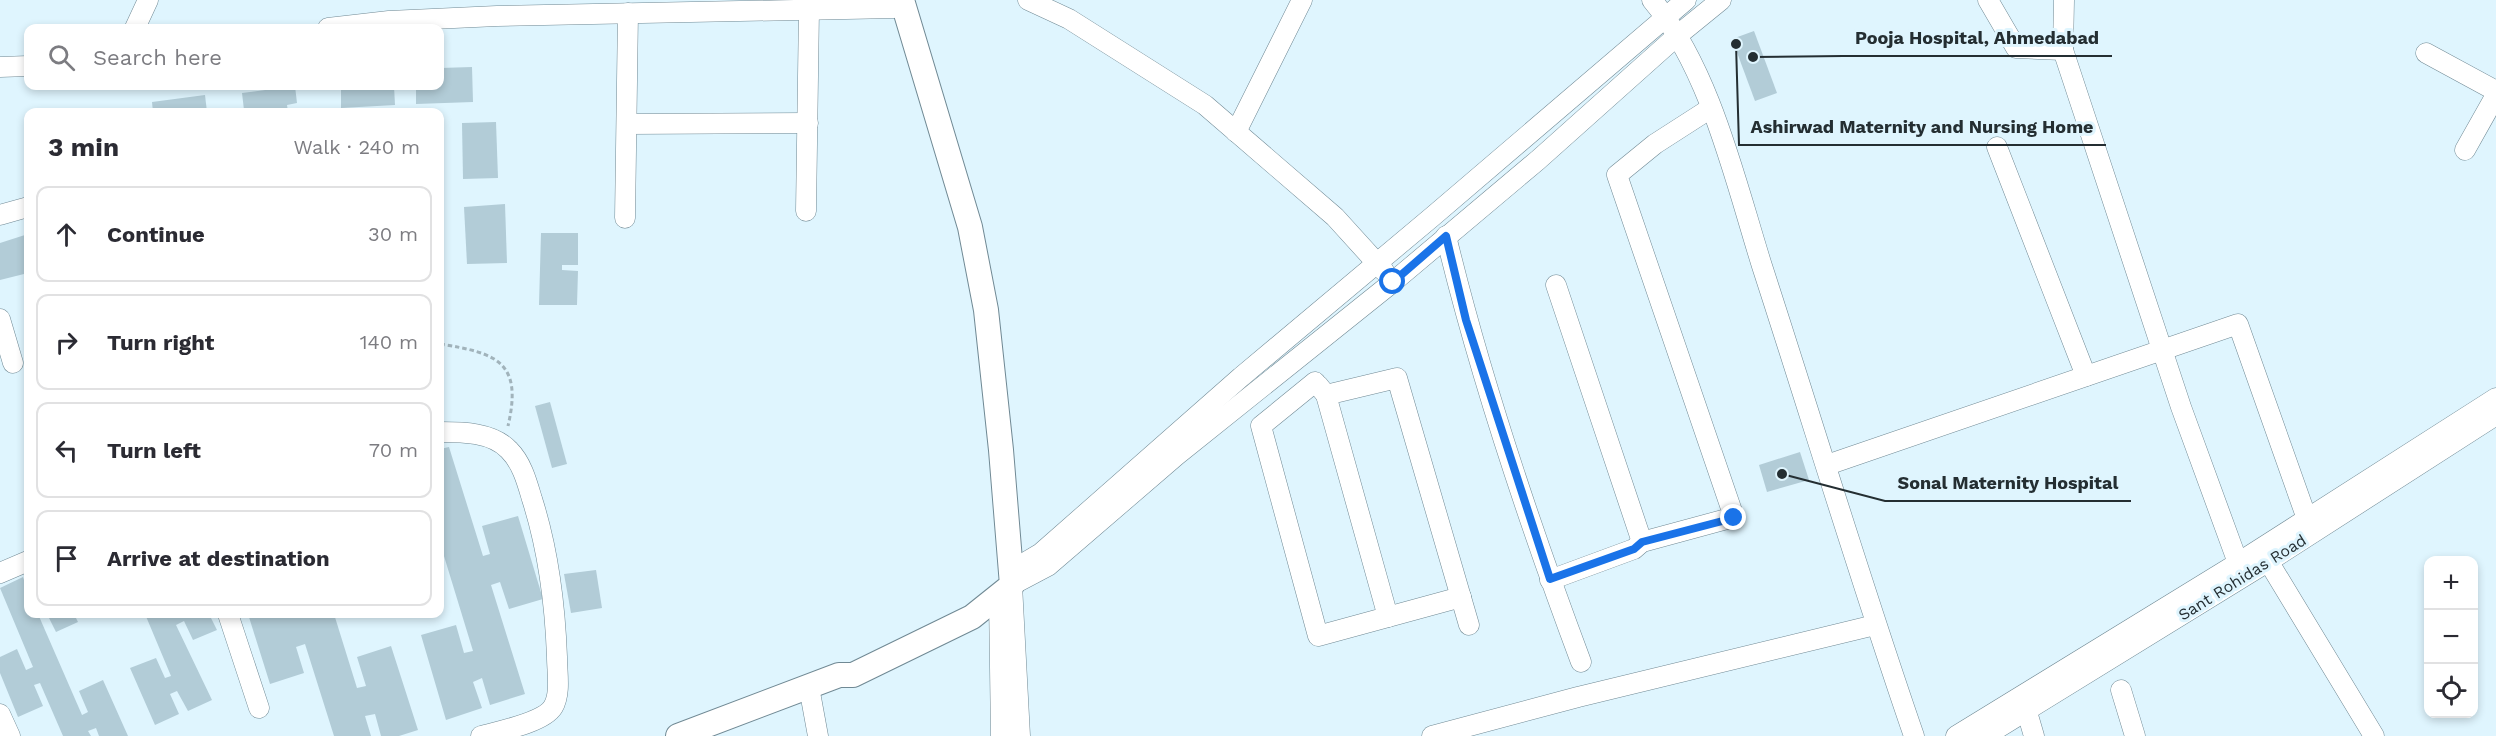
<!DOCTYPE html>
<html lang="en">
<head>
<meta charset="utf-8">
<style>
  :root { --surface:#fff; --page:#f7f7f7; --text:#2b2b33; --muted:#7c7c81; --line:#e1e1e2 }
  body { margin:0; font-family:"Work Sans",sans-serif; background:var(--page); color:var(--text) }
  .controls { position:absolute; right:18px; bottom:18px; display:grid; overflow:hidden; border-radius:12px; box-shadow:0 3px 9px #0003 }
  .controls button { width:54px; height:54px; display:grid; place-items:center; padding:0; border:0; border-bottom:2px solid var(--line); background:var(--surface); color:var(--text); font:30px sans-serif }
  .stop { position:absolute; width:18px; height:18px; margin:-14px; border:4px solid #1a73e8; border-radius:50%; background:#fff }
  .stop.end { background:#1a73e8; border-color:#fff; box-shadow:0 2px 6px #0008 }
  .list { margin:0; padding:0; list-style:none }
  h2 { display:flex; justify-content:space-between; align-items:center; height:78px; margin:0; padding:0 24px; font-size:26px }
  h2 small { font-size:20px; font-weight:400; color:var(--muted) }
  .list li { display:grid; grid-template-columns:39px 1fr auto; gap:18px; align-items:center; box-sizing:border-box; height:96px; margin:0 12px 12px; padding:0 12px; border:2px solid var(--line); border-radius:12px }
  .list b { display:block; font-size:22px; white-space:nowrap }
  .list em { font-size:20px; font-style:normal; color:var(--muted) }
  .icon { flex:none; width:33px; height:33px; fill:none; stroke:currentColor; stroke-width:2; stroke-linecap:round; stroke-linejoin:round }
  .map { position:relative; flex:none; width:2496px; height:736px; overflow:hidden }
  .search { position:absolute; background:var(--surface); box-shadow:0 3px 9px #0003; left:24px; top:24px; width:420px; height:66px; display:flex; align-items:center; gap:15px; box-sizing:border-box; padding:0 21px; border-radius:12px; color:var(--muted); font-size:22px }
  .panel { position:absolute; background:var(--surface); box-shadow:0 3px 9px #0003; left:24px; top:108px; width:420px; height:510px; border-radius:12px }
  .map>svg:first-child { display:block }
  .building { fill:#b2ccd7 }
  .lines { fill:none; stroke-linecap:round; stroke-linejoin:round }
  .minor-casing { stroke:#708994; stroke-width:21 }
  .major-casing { stroke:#708994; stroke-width:26 }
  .path { stroke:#a1b3bb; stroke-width:3; stroke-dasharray:4.5 3; stroke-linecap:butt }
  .minor { stroke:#fff; stroke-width:20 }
  .major { stroke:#fff; stroke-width:24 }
  .route { stroke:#1a73e8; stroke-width:8 }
  .labels { text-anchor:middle; stroke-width:6; stroke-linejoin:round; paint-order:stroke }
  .street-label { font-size:16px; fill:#242e32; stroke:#dff5fe }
  .leader { fill:none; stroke:#242e32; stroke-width:2 }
  .callout-dot { fill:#242e32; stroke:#dff5fe; stroke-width:2 }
  .callout-label { font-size:18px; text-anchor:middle; font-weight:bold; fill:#242e32; stroke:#dff5fe; stroke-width:6; stroke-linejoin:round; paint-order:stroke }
</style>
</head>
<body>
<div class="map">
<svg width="2496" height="736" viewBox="0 0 2496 736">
  <rect width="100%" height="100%" fill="#dff5fe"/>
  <g class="building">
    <path d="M 1754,31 L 1777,93 L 1755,101 L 1732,39 Z"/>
    <path d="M 472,67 L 473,102 L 416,104 L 416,86 L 440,86 L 440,68 Z"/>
    <path d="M 295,86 L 297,103 L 287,105 L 288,112 L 253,112 L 252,109 L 244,110 L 242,93 Z"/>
    <path d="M 341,86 L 394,86 L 395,105 L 341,108 Z"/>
    <path d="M 205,95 L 207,112 L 153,112 L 152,102 Z"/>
    <path d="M 496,122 L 498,178 L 463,179 L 462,123 Z"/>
    <path d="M 505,204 L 507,263 L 467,264 L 464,207 Z"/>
    <path d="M 541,233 L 578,233 L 578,265 L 562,265 L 562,270 L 578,271 L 577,305 L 539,305 Z"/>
    <path d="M 28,234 L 28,273 L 0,280 L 0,243 Z"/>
    <path d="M 550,402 L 567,464 L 552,468 L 535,406 Z"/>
    <path d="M 449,447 L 483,556 L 490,554 L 482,526 L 518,516 L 543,599 L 509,609 L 500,582 L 491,585 L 525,694 L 490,705 L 482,678 L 473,682 L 482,708 L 446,720 L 421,635 L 456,625 L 464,653 L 473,651 L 440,543 L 440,449 Z"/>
    <path d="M 1800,452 L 1809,480 L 1767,492 L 1759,465 Z"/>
    <path d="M 596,570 L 602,608 L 571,613 L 564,574 Z"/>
    <path d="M 23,577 L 28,592 L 28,614 L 38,614 L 82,715 L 88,712 L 79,691 L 103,680 L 128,736 L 99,736 L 96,728 L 88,731 L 91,736 L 63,736 L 40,683 L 34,685 L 43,706 L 18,717 L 0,673 L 0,657 L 17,649 L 26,670 L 33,667 L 0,588 Z"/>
    <path d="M 47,614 L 74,614 L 78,622 L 56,632 Z"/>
    <path d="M 145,614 L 209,614 L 217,630 L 193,640 L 184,621 L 176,625 L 212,700 L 188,711 L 177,691 L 170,694 L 179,714 L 155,725 L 130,668 L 156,658 L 165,678 L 171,676 Z"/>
    <path d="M 248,614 L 287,614 L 289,618 L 295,616 L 295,614 L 334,614 L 357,688 L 366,686 L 357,657 L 391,646 L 418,730 L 399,736 L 381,736 L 375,714 L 365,716 L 371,736 L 334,736 L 305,644 L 296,647 L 304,673 L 270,684 Z"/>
  </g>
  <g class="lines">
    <defs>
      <g id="minor">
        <path d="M 1028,0 L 1069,19 L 1205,105 L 1335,217 L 1384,271"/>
        <path d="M 1652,0 C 1710,69 1735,180 1762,266 C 1813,423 1860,580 1914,736"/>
        <path d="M 1988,0 L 2016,48 L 2063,50 L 2181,407 L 2238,563"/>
        <path d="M 135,28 L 148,0"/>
        <path d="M 328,28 L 389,21 L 497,16 L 894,8"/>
        <path d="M 2063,50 L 2064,0"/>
        <path d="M 2426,53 L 2496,91"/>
        <path d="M 0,67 L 28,66"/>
        <path d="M 627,124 L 808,123"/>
        <path d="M 1236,132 L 1302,0"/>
        <path d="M 1997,147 L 2086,376"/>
        <path d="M 2465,150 L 2496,95"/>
        <path d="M 806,211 L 809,9"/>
        <path d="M 0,215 L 28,207"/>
        <path d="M 625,218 L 628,13"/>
        <path d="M 1446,236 C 1481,381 1529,523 1581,662"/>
        <path d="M 1556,285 L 1642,542"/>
        <path d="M 0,319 L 13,363"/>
        <path d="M 1315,382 L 1261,426 L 1318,636 L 1461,597"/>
        <path d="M 1318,385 L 1326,395 L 1388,617"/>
        <path d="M 1326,395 L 1397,378 L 1469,625"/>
        <path d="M 440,432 C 462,432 492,432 509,450 C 522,463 527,482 532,499 C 549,552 555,603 557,657 C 557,672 561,694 553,707 C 543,723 499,731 481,736"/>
        <path d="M 1827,465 L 2238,324 L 2307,519"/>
        <path d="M 2262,551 L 2374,736"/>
        <path d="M 1011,571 L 1041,553 L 1241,377 L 1432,217 L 1686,0"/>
        <path d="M 0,573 L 28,561"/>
        <path d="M 1550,580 L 1634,549 L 1642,542 L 1734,517 L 1617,175 L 1655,144 L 1711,108"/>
        <path d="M 999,597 L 1001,736"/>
        <path d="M 228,614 L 259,708"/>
        <path d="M 809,687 L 818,736"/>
        <path d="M 2121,690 L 2135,736"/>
        <path d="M 2027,712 L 2034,736"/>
        <path d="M 0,714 L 10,736"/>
        <path d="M 1020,736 L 1012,585 L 1048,566 L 1177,455 L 1393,282 L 1538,160 L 1678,35 L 1721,0"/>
        <path d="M 1432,736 L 1578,697 L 1875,625"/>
        <path d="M 1956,736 L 2238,563 L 2496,398"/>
        <path d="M 1985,736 L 2269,561 L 2496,415"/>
      </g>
      <path id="major" d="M 678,736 L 839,675 L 853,675 L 972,617 L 1012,585 L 1001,450 L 986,310 L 970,227 L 902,0"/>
    </defs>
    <use href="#minor" class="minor-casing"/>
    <use href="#major" class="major-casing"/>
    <path class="path" d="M 440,344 C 497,353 523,362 508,426"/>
    <use href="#minor" class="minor"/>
    <use href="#major" class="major"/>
  </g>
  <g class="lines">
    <path class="route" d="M 1393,282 L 1446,236 L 1466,320 L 1550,579 L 1634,549 L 1642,542 L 1734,518"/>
  </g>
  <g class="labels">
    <g class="street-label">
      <text transform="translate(2242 577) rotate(-32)" y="6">Sant Rohidas Road</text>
    </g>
  </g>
  <path class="leader" d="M1753 57L1843 56H2112M1736 44L1739 145H2106M1782 474L1885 501H2131"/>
  <g class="callout-dot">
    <circle cx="1753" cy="57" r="6"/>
    <circle cx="1736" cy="44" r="6"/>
    <circle cx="1782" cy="474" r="6"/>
  </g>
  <g class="callout-label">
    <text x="1977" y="44">Pooja Hospital, Ahmedabad</text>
    <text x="1922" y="133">Ashirwad Maternity and Nursing Home</text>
    <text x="2008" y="489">Sonal Maternity Hospital</text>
  </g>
</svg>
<div class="controls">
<button>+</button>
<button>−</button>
<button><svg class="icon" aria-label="locate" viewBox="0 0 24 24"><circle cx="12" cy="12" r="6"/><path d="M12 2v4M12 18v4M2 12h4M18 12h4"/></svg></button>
</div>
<div class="stop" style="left:1393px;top:282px"></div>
<div class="stop end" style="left:1734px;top:518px"></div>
<div class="search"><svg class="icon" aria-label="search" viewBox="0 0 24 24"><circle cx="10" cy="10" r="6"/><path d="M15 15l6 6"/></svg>Search here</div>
<section class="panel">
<h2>3 min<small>Walk · 240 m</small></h2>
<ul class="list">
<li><svg class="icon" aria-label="ahead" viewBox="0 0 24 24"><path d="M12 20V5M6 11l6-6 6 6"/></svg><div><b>Continue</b></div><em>30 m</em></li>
<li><svg class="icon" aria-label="right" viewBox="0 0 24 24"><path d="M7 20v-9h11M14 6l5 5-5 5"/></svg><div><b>Turn right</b></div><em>140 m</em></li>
<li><svg class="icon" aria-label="left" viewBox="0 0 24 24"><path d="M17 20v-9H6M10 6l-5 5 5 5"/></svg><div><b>Turn left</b></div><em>70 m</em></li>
<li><svg class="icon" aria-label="arrive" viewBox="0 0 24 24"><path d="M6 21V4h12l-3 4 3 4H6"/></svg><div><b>Arrive at destination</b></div></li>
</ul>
</section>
</div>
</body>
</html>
